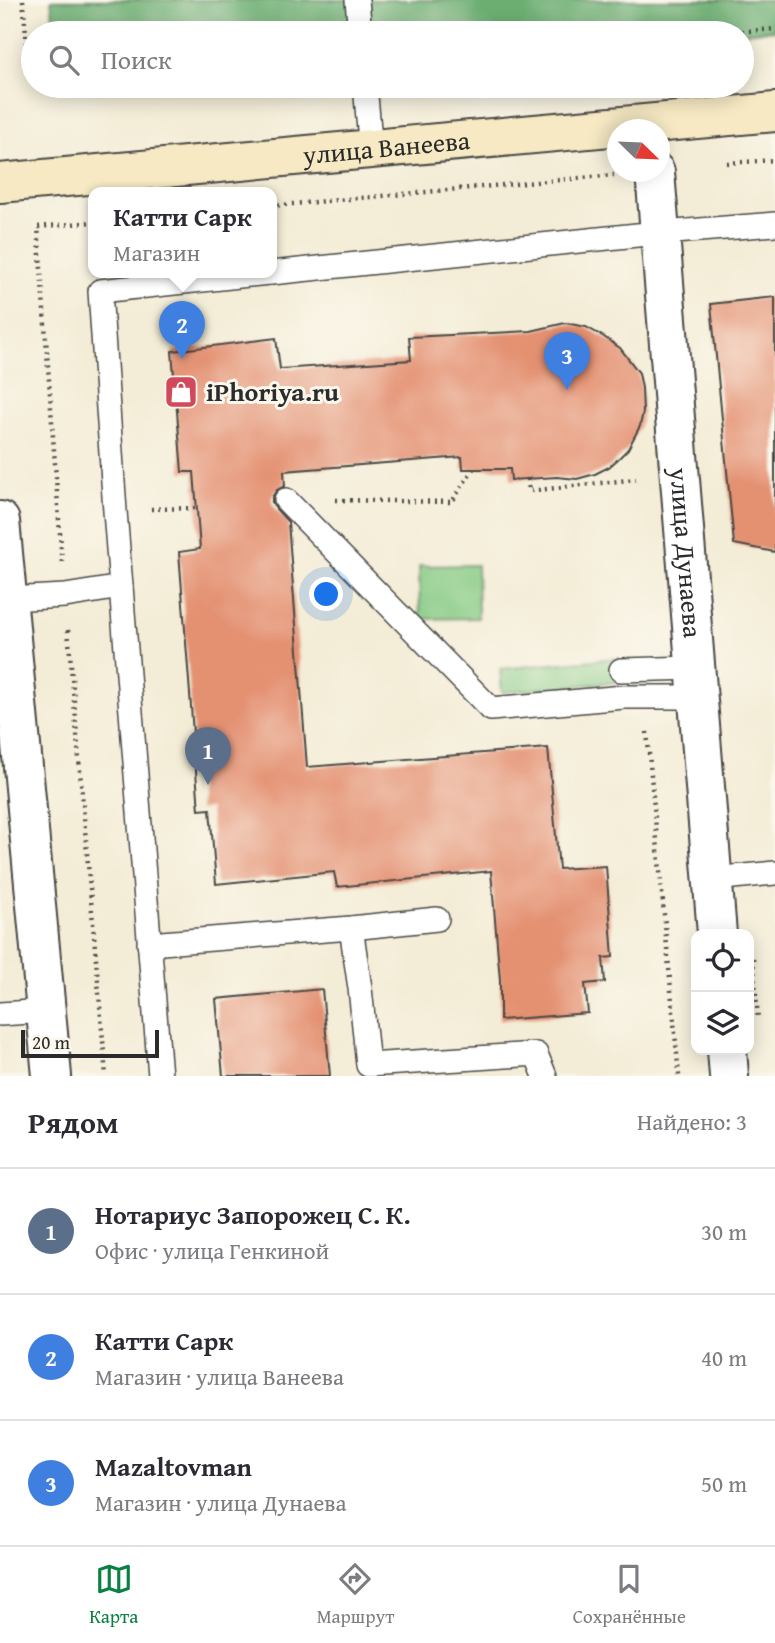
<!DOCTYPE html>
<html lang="ru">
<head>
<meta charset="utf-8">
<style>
  :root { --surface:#fff; --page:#f2f2f3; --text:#2b2b33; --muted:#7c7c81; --line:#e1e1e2; --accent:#0b8043 }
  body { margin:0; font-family:"Gentium Book Plus",serif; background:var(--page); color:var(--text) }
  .controls { position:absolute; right:21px; bottom:21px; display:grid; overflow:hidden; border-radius:14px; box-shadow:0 4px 18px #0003 }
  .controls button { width:63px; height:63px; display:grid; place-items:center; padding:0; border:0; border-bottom:2px solid var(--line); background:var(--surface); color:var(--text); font:35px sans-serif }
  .compass { position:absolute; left:607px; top:119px; width:63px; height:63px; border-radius:50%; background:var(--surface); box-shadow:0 4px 18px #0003; rotate:113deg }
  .scale { position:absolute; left:21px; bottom:18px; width:138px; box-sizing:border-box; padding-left:7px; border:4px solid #2b2b2b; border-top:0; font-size:19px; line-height:24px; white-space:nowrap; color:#2b2b2b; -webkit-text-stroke:5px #fbf7ec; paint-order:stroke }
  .you { position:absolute; left:327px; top:595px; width:24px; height:24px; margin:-18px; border:5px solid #fff; border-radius:50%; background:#1a73e8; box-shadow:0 0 0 10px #1a73e833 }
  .badge { display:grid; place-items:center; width:46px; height:46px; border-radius:50%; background:var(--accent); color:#fff; font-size:23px; font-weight:700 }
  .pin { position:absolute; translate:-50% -58px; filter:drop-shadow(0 2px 4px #0008) }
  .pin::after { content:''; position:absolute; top:37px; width:24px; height:21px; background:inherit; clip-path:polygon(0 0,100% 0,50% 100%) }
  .popup { position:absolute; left:88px; top:187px; width:189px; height:91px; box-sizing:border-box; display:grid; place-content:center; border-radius:14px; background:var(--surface); filter:drop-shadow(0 2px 5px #0005); font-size:23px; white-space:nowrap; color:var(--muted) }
  .popup b { font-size:26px; color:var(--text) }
  .popup::after { content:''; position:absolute; left:50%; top:100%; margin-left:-14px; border:14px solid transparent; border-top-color:var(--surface) }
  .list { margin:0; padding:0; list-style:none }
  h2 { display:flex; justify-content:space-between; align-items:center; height:91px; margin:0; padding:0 28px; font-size:30px }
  h2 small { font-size:23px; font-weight:400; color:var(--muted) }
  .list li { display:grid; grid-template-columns:46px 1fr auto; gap:21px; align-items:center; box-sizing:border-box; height:126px; padding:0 28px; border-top:2px solid var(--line) }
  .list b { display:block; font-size:26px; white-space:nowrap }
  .list p { margin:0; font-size:23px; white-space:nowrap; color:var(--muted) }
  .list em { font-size:23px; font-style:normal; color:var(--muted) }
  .icon { flex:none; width:38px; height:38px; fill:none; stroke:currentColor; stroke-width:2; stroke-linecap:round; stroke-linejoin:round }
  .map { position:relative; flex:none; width:775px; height:1076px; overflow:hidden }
  .search { position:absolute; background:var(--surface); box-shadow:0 4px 18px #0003; left:21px; right:21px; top:21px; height:77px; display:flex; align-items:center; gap:18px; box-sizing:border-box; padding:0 24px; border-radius:38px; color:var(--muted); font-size:26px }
  .sheet { height:469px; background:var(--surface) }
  nav { display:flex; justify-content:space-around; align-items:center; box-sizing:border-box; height:98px; border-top:2px solid var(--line); background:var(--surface); font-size:19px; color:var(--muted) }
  nav a { display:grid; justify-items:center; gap:4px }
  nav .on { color:var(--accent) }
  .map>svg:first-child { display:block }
  .green { fill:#86ca84; stroke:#587a58; stroke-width:2 }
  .forest { fill:#6cae72; stroke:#4c6c4e; stroke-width:2 }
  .building { fill:#e49172 }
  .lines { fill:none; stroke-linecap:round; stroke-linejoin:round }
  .lane-casing { stroke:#494845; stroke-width:26 }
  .street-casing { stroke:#494845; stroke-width:42 }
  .secondary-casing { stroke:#494845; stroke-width:42 }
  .path { stroke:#494845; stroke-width:4.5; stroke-dasharray:2 5; stroke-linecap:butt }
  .lane { stroke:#fff; stroke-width:23 }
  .street { stroke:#fff; stroke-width:38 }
  .secondary { stroke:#f6e9c3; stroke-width:38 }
  .labels { text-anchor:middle; stroke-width:6; stroke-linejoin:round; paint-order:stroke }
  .street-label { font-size:26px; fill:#2b2b2b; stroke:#fbf7ec }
  .poi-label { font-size:26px; font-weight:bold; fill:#2b2b2b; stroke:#fbf7ec; text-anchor:start }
</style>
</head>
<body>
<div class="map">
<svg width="775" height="1076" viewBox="0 0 775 1076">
  <rect width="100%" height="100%" fill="#fbf7ec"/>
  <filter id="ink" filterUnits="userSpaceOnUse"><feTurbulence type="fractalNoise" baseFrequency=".0143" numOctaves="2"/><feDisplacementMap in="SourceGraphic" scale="14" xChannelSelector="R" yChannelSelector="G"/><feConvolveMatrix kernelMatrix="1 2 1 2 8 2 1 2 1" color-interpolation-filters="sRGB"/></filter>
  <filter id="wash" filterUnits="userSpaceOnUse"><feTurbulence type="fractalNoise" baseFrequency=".00686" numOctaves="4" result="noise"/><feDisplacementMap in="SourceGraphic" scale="28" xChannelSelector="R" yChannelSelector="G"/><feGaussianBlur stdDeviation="1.57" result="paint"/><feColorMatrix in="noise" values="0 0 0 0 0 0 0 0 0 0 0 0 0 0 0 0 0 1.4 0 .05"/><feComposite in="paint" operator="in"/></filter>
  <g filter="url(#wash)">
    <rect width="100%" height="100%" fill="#f3ecd6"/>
    <g class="green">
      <path d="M 477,565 L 478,618 L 420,619 L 419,566 Z"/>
      <path d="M 616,658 L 617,682 L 502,692 L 500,669 Z"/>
    </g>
    <path class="forest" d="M 51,0 L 775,0 L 775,30 L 740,33 L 55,33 Z"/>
    <g id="blocks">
      <g class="building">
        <path d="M 775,297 L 775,552 L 734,544 L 711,304 Z"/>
        <path d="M 565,323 L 586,327 L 604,337 L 620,348 L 639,373 L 642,388 L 643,412 L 640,426 L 628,449 L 618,459 L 609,467 L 595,474 L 577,479 L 557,477 L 511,480 L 510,469 L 463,469 L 462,457 L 284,471 L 285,486 L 277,490 L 272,497 L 272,503 L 276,509 L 288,522 L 307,767 L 548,748 L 559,869 L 606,866 L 613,957 L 603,958 L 605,982 L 585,984 L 588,1013 L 500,1020 L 500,980 L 491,871 L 337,887 L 334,872 L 216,884 L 210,809 L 199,810 L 179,552 L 200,549 L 194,472 L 182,472 L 172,351 L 276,338 L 280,369 L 411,360 L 409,337 L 531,331 Z"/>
        <path d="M 322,989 L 330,1076 L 223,1076 L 216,999 Z"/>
      </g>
    </g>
  </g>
  <g filter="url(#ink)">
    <use href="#blocks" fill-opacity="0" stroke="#494845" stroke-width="2"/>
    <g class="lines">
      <defs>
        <g id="lane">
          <path d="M 357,0 L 360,33"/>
          <path d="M 365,86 L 371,150"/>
          <path d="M 271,273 L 637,235 L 775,224"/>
          <path d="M 286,500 L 491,709 L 624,697 L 697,697"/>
          <path d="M 8,599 L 65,596 L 121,587"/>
          <path d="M 621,670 L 695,668"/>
          <path d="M 713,879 L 775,873"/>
          <path d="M 351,928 L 360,988 L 368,1065 L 536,1054 L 545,1076"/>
          <path d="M 149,944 L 351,928 L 437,919"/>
          <path d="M 0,1014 L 46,1011"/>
          <path d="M 160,1076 L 115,511 L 100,291 L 269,273"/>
        </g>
        <g id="street">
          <path id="s1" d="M 655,172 L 717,934"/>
          <path d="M 0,521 L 52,1076"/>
          <path d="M 727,1050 L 729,1076"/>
        </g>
        <g id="secondary">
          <path id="s2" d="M 0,183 L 775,112"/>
        </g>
      </defs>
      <use href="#lane" class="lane-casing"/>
      <use href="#street" class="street-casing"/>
      <use href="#secondary" class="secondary-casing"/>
      <g class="path">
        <path d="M 23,0 L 30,78 L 33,78"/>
        <path d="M 721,33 L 775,29"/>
        <path d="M 727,163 L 775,160"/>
        <path d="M 271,206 L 614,175"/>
        <path d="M 528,479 L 529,491 L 636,479"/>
        <path d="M 336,500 L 452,502 L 473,469"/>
        <path d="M 151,509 L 197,508"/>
        <path d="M 62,562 L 38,227 L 93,222"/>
        <path d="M 68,630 L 106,1076"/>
        <path d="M 647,732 L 679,1076"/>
        <path d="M 753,958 L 758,1019"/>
      </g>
      <use href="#lane" class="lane"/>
      <use href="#street" class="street"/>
      <use href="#secondary" class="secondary"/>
    </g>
  </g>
  <defs>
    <symbol id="shop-square" viewBox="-11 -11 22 22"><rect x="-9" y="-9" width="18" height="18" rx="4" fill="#d1495b" stroke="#fbf7ec"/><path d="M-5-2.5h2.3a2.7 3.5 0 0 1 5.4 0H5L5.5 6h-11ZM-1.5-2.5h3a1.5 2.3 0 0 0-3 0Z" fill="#fff"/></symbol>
  </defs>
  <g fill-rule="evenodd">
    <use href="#shop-square" x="162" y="373" width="38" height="38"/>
  </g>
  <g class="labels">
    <g class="street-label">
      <text dy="9" stroke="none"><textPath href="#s2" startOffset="388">улица Ванеева</textPath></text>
      <text dy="9" stroke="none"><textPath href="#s1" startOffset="382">улица Дунаева</textPath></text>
    </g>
    <g class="poi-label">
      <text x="206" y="401">iPhoriya.ru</text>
    </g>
  </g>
</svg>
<div class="controls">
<button><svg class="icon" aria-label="locate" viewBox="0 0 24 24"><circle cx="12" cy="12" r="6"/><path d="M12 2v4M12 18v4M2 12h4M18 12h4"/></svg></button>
<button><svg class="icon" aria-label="layers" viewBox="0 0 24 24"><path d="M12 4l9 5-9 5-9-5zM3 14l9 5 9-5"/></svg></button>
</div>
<svg class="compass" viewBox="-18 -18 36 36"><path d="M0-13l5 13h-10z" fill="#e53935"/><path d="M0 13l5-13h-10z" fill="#7c7c81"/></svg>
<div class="scale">20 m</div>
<div class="you"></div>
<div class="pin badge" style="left:208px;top:785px;background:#5c6f8a">1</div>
<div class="pin badge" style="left:182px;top:359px;background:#3f7fe0">2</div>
<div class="popup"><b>Катти Сарк</b>Магазин</div>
<div class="pin badge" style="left:567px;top:390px;background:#3f7fe0">3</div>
<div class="search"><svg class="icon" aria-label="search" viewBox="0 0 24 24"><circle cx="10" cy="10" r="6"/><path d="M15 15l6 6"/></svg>Поиск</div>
</div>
<section class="sheet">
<h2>Рядом<small>Найдено: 3</small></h2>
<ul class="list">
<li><span class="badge" style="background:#5c6f8a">1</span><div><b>Нотариус Запорожец С. К.</b><p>Офис · улица Генкиной</p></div><em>30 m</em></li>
<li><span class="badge" style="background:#3f7fe0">2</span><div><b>Катти Сарк</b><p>Магазин · улица Ванеева</p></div><em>40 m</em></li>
<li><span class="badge" style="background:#3f7fe0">3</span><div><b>Mazaltovman</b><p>Магазин · улица Дунаева</p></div><em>50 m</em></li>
</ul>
</section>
<nav>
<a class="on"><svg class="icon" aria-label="map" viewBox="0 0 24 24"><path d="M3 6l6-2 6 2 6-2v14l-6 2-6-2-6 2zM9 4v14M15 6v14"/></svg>Карта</a>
<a><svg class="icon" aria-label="directions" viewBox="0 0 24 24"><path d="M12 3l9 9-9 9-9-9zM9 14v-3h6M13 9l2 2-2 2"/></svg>Маршрут</a>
<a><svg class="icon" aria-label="saved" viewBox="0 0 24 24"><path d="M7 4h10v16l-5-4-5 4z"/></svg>Сохранённые</a>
</nav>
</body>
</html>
